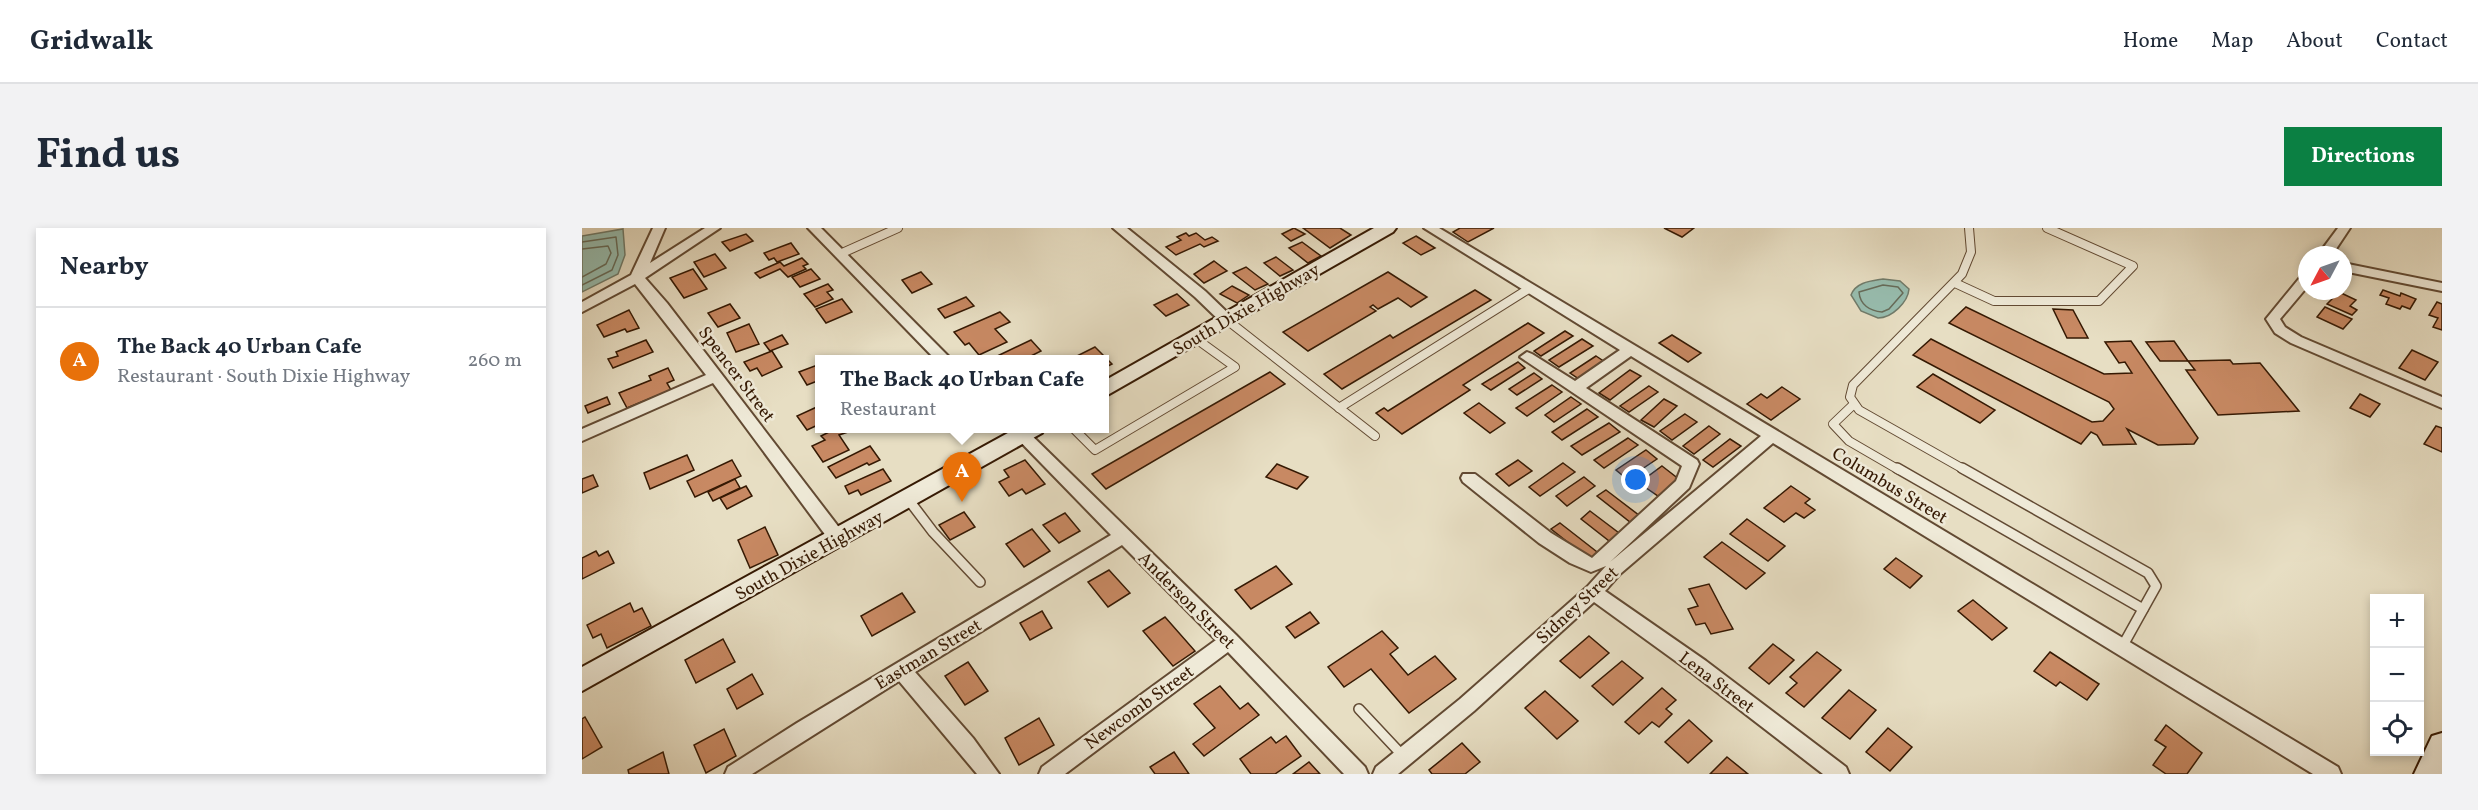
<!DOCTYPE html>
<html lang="en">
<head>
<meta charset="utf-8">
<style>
  :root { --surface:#fff; --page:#f2f2f3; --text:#1f2937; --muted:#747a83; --line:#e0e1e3; --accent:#0b8043 }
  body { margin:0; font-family:Vollkorn,serif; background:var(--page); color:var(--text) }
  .controls { position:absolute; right:18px; bottom:18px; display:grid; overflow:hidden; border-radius:0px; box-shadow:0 3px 9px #0003 }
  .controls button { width:54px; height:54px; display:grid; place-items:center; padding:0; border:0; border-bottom:2px solid var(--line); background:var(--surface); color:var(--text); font:30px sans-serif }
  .compass { position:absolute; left:1716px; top:18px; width:54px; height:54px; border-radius:50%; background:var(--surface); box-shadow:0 3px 9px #0003; rotate:229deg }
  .you { position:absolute; left:1054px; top:252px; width:21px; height:21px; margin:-15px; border:4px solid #fff; border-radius:50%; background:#1a73e8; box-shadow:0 0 0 9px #1a73e833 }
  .badge { display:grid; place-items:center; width:39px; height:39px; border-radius:50%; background:var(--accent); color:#fff; font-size:20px; font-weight:700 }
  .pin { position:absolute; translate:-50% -50px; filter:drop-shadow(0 2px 3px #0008) }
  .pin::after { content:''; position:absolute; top:32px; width:21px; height:18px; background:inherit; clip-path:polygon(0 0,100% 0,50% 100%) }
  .popup { position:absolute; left:233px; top:127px; width:294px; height:78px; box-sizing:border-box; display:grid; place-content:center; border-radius:0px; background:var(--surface); filter:drop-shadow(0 2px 4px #0005); font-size:20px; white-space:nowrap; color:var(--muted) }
  .popup b { font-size:22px; color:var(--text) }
  .popup::after { content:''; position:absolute; left:50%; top:100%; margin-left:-12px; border:12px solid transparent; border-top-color:var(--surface) }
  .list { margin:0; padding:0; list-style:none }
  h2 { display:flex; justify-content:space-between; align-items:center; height:78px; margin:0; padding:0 24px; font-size:26px }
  h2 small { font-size:20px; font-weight:400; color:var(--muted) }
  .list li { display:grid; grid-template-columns:39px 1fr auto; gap:18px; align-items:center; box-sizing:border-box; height:108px; padding:0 24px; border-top:2px solid var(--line) }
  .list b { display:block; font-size:22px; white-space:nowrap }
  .list p { margin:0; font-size:20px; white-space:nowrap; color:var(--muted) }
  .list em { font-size:20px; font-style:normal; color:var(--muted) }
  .icon { flex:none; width:33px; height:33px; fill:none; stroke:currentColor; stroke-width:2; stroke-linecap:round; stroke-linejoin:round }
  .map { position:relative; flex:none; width:1860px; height:546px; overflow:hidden; border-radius:0px }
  header { display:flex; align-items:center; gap:36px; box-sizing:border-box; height:84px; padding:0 30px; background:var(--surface); border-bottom:2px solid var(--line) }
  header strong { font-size:28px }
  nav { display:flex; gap:33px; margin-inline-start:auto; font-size:21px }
  .intro { display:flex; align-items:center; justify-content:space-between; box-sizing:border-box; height:144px; padding:0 36px }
  h1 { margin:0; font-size:42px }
  .button { padding:15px 27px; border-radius:0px; background:var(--accent); color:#fff; font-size:21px; font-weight:700 }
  main { display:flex; gap:36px; padding:0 36px }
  aside { flex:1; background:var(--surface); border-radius:0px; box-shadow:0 3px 9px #0003 }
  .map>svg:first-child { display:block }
  .water { fill:#97bdaf; stroke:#707b6a; stroke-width:1.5 }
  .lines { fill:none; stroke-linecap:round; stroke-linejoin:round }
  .shore { stroke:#666b59; stroke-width:1.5 }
  .building { fill:#c88963; stroke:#351903; stroke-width:1.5 }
  .lane-far1-casing { stroke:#624a33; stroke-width:10 }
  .lane-casing { stroke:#624a33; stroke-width:12 }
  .street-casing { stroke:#624a33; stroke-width:4 }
  .secondary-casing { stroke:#351903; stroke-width:4 }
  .lane-far1 { stroke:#efead8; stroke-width:8 }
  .lane { stroke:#efead8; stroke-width:9 }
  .street { fill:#efead8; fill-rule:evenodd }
  .secondary { fill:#efead8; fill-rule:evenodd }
  .labels { text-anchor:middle; stroke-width:5; stroke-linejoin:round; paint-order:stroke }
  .street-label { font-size:18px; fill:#351903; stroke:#efead8 }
</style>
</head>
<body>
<header>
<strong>Gridwalk</strong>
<nav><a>Home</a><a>Map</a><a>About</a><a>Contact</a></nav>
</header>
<div class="intro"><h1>Find us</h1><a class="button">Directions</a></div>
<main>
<aside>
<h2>Nearby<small></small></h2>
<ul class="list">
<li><span class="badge" style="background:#e8710a">A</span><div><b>The Back 40 Urban Cafe</b><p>Restaurant · South Dixie Highway</p></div><em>260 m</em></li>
</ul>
</aside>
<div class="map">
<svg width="1860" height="546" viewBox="0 0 1860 546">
  <rect width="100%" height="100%" fill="#e7dec3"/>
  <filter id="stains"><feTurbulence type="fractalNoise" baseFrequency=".00333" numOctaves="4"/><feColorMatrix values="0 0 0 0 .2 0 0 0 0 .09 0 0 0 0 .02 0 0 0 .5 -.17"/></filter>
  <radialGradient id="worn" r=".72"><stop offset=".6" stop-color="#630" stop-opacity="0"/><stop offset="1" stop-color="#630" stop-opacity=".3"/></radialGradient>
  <g class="water">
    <path d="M 41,1 L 43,27 L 36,46 L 0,64 L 0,8 Z"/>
    <path d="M 1301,51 L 1318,53 L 1327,61 C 1326,74 1310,90 1296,90 L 1279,83 L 1269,67 C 1274,54 1289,53 1301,51 Z"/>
  </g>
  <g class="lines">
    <g class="shore">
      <path d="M 0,14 L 34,9 L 36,27 L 30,42 L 0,57"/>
      <path d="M 0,21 L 26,18 L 29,25 L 24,36 L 0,49"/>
      <path d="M 1301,57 L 1316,59 L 1321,65 L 1307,81 L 1300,84 C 1288,83 1278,77 1277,64 Z"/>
    </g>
  </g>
  <g class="building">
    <path d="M 712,0 L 723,6 L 709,13 L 700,6 Z"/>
    <path d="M 721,0 L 758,0 L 769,7 L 748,20 Z"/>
    <path d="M 878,0 L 912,0 L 886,14 L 871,4 Z"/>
    <path d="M 1082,0 L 1112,0 L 1100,9 Z"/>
    <path d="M 604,5 L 607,8 L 614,5 L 623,12 L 630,9 L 636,13 L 622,19 L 618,16 L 594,27 L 584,19 L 599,12 L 595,9 Z"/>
    <path d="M 164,6 L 171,13 L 148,23 L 140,14 Z"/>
    <path d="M 834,8 L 853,20 L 839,27 L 821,15 Z"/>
    <path d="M 720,14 L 739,28 L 726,35 L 707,20 Z"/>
    <path d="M 209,15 L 217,26 L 195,34 L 192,30 L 187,32 L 182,25 Z"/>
    <path d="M 133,26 L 144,40 L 122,49 L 112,34 Z"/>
    <path d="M 694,29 L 711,42 L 698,48 L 682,35 Z"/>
    <path d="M 220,30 L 226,36 L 221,38 L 224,41 L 206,49 L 198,41 L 178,50 L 173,45 L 198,34 L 202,38 Z"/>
    <path d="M 632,33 L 645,43 L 622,55 L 612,46 Z"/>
    <path d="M 664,39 L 686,56 L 673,62 L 651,45 Z"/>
    <path d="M 111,41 L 125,61 L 102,70 L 88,50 Z"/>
    <path d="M 229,41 L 238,51 L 218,59 L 210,49 Z"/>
    <path d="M 339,44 L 350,56 L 330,65 L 320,52 Z"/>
    <path d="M 806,44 L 845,69 L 829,79 L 816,70 L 796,81 L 791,77 L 788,79 L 794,83 L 726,123 L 701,104 Z"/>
    <path d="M 246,56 L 251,62 L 245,64 L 251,71 L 233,79 L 222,66 Z"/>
    <path d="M 650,58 L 667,67 L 655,75 L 638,66 Z"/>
    <path d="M 893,62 L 909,72 L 760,161 L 742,146 L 808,107 L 811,110 Z"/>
    <path d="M 1801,62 L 1818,68 L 1819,65 L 1834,71 L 1828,81 L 1820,78 L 1818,81 L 1804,76 L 1807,70 L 1798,67 Z"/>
    <path d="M 1757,64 L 1774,72 L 1768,78 L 1775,82 L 1770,87 L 1745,76 Z"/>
    <path d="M 595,66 L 607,77 L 584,88 L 572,77 Z"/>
    <path d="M 384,69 L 392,78 L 363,90 L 356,81 Z"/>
    <path d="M 260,71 L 270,84 L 244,95 L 234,81 Z"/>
    <path d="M 1855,74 L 1860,76 L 1860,102 L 1851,99 L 1856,90 L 1847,87 Z"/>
    <path d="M 148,76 L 158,90 L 136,99 L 126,85 Z"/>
    <path d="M 1384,79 L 1522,146 L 1550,145 L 1543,134 L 1537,135 L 1523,114 L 1549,113 L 1616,210 L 1612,216 L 1576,217 L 1545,201 L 1554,216 L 1521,217 L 1515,207 L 1509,204 L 1499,216 L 1331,127 L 1349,111 L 1510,194 L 1521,193 L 1532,181 L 1527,174 L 1367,95 Z"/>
    <path d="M 1743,79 L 1770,91 L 1761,101 L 1735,89 Z"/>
    <path d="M 1471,81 L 1491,82 L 1506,110 L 1485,110 Z"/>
    <path d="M 47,82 L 57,100 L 45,104 L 43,101 L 22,109 L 15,97 Z"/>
    <path d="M 418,84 L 428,94 L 413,101 L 425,114 L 397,127 L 387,115 L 383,117 L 372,104 Z"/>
    <path d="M 946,95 L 962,105 L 881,157 L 888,162 L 820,206 L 794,185 L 802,180 L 806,183 Z"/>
    <path d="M 167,96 L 177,116 L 154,124 L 145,105 Z"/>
    <path d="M 983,103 L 991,108 L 959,128 L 952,123 Z"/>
    <path d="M 200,107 L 206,116 L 188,123 L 182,115 Z"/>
    <path d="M 1090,107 L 1119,125 L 1106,134 L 1077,115 Z"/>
    <path d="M 1000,111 L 1011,118 L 977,139 L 967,132 Z"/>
    <path d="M 64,112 L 71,124 L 31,140 L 26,131 L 36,128 L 34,124 Z"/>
    <path d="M 449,112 L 459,123 L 441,132 L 407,132 Z"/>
    <path d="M 1592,113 L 1606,133 L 1578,133 L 1564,114 Z"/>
    <path d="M 513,119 L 530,136 L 522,140 L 522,132 L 499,132 L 495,128 Z"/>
    <path d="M 1830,122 L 1856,134 L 1843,152 L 1817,140 Z"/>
    <path d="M 190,123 L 200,139 L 180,148 L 175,140 L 168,143 L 162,134 Z"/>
    <path d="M 1014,128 L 1023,134 L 997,151 L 988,145 Z"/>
    <path d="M 1648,132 L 1651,136 L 1678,135 L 1717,183 L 1636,187 L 1604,142 L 1613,142 L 1606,133 Z"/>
    <path d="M 936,134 L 943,140 L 909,162 L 900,156 Z"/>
    <path d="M 238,136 L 238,152 L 225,157 L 217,144 Z"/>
    <path d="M 86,140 L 92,152 L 85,155 L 89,162 L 45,180 L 37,165 L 69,152 L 67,148 Z"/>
    <path d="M 1048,142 L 1059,148 L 1028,172 L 1017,165 Z"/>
    <path d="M 688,144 L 703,156 L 524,261 L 510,246 Z"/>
    <path d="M 952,145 L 960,151 L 935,167 L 927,161 Z"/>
    <path d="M 1351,146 L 1413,182 L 1398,195 L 1335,159 Z"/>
    <path d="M 970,157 L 980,164 L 945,188 L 934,180 Z"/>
    <path d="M 1067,158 L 1076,164 L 1047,184 L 1038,178 Z"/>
    <path d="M 1200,159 L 1218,171 L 1189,192 L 1165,176 L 1179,166 L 1185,170 Z"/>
    <path d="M 1778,166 L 1798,176 L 1788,189 L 1768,180 Z"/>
    <path d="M 25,169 L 28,176 L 6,185 L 3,178 Z"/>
    <path d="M 989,169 L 999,176 L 972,194 L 963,187 Z"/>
    <path d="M 1082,171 L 1095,178 L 1072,199 L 1059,192 Z"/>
    <path d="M 897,175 L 923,195 L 908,205 L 882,185 Z"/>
    <path d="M 237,178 L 238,196 L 225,202 L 215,188 Z"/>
    <path d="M 1005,181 L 1016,189 L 980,212 L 970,204 Z"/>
    <path d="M 1103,186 L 1115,194 L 1090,212 L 1078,203 Z"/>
    <path d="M 1027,195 L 1038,204 L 1000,227 L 989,218 Z"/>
    <path d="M 1127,198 L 1138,206 L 1112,226 L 1101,218 Z"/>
    <path d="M 1854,198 L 1860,200 L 1860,224 L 1842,216 Z"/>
    <path d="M 255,200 L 264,200 L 266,204 L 257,207 L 267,222 L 241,234 L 230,218 L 243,212 L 239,208 Z"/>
    <path d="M 1046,210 L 1056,217 L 1022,240 L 1012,232 Z"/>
    <path d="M 1148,211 L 1159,218 L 1131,239 L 1121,232 Z"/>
    <path d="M 288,218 L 298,232 L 287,237 L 285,235 L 254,250 L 246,239 Z"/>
    <path d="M 1064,222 L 1075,231 L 1045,251 L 1034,242 Z"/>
    <path d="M 105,227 L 112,242 L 68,261 L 62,245 Z"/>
    <path d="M 150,232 L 159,248 L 113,269 L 105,253 Z"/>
    <path d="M 443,232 L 463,256 L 444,266 L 440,261 L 427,268 L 417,254 L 427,249 L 422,242 Z"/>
    <path d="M 936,232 L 950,243 L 927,258 L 914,246 Z"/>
    <path d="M 981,235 L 993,244 L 958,268 L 947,259 Z"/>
    <path d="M 695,236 L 726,249 L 715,261 L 684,249 Z"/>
    <path d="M 1080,238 L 1098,252 L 1076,268 L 1057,255 Z"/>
    <path d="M 301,241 L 309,253 L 279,267 L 276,262 L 267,266 L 263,258 Z"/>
    <path d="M 11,247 L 16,258 L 0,265 L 0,251 Z"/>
    <path d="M 1002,249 L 1013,258 L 985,278 L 974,268 Z"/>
    <path d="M 153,251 L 158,260 L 131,273 L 126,264 Z"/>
    <path d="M 164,258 L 170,268 L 145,281 L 138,270 Z"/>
    <path d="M 1209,258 L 1228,271 L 1223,275 L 1233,282 L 1222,290 L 1214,285 L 1202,294 L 1182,280 Z"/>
    <path d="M 1024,262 L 1062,291 L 1053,298 L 1015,268 Z"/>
    <path d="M 1008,283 L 1041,308 L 1031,316 L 999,291 Z"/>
    <path d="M 382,284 L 393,299 L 368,312 L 357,297 Z"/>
    <path d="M 483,285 L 498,303 L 477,315 L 461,297 Z"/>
    <path d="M 1165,291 L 1203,318 L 1186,333 L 1148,306 Z"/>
    <path d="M 978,295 L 1019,327 L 1011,334 L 969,301 Z"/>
    <path d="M 183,299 L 196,327 L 168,340 L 156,312 Z"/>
    <path d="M 450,301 L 468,323 L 442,339 L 424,316 Z"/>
    <path d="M 1140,314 L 1183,345 L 1164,361 L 1122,329 Z"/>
    <path d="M 14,323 L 17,328 L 26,323 L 32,335 L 0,351 L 0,330 Z"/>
    <path d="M 1314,330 L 1340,348 L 1328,360 L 1302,341 Z"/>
    <path d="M 694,338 L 710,356 L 669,381 L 653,362 Z"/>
    <path d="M 527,342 L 548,365 L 526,379 L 506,354 Z"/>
    <path d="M 1127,356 L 1140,381 L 1151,401 L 1129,406 L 1123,395 L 1114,397 L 1106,381 L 1116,378 L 1107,361 Z"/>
    <path d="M 320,365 L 333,384 L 290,408 L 279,388 Z"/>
    <path d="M 1391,372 L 1425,400 L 1410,412 L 1376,383 Z"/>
    <path d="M 48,375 L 52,384 L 60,380 L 69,398 L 25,420 L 19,406 L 11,410 L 5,397 Z"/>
    <path d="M 460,383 L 470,400 L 448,412 L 438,395 Z"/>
    <path d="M 728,384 L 737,395 L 713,410 L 704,399 Z"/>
    <path d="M 583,389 L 613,423 L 591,438 L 561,403 Z"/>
    <path d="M 800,403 L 816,420 L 808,426 L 826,447 L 853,428 L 874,451 L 827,485 L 789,441 L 762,459 L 746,439 Z"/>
    <path d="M 1007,408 L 1027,425 L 998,450 L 978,433 Z"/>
    <path d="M 141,411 L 153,434 L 114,455 L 103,432 Z"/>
    <path d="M 1191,416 L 1212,432 L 1187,456 L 1167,440 Z"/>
    <path d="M 1235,424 L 1259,442 L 1222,479 L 1204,465 L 1215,455 L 1208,449 Z"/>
    <path d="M 1468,424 L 1517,456 L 1505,472 L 1478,454 L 1474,458 L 1452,443 Z"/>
    <path d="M 1040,433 L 1061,450 L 1031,477 L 1010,458 Z"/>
    <path d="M 386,434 L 406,463 L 383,477 L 363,448 Z"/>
    <path d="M 170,446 L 181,466 L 155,481 L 145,461 Z"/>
    <path d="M 638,458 L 658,481 L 666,475 L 677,487 L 622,528 L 611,516 L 633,500 L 612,476 Z"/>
    <path d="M 1080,460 L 1094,472 L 1084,481 L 1090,486 L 1077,499 L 1070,494 L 1057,506 L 1043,494 Z"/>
    <path d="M 1267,462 L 1294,482 L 1268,511 L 1240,490 Z"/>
    <path d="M 963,463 L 996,493 L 975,511 L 943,480 Z"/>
    <path d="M 3,489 L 20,519 L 0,531 L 0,491 Z"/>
    <path d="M 457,490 L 472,517 L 437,537 L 423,510 Z"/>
    <path d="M 1107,492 L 1130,513 L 1106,535 L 1083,514 Z"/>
    <path d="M 1584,497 L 1620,525 L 1605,546 L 1584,546 L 1571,537 L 1584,519 L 1573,512 Z"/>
    <path d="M 1306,500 L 1330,519 L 1308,543 L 1284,524 Z"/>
    <path d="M 142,501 L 154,528 L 124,545 L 112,517 Z"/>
    <path d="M 704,508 L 719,528 L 693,546 L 669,546 L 658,531 L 689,509 L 694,515 Z"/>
    <path d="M 880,515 L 898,534 L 883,546 L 850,546 L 847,542 Z"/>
    <path d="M 81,524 L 87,546 L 47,546 L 46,542 Z"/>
    <path d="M 592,524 L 607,546 L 573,546 L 568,539 Z"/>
    <path d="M 1145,529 L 1166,546 L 1128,546 Z"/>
    <path d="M 727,534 L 738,546 L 711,546 Z"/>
  </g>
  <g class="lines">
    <defs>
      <g id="lane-far1">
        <path d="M 258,26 L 316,0"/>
        <path d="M 1373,55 L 1412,73 L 1517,73 L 1551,38 L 1465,0"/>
        <path d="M 645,92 L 793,208"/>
        <path d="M 1272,176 L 1251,196 L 1267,213 L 1317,242"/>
        <path d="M 757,180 L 948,60"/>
        <path d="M 491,200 L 513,222 L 653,139 L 613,110"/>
        <path d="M 1383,242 L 1277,182 L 1268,169 L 1271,157 L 1380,46 L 1389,24 L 1387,0"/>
      </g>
      <g id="lane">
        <path d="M 1315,240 L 1561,381"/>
        <path d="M 1380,240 L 1566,345 L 1574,358 L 1540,419"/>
        <path d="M 326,271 L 351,304 L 398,354"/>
        <path d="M 777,481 L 821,528"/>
      </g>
      <g id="street">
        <path d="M 71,0 L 83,0 L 68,35 L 123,0 L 138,0 L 63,50 L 85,75 L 262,306 L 265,311 L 262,316 L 256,318 L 250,316 L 131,155 L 0,213 L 0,201 L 124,147 L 53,56 L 0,84 L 0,74 L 49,47 Z"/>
        <path d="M 226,0 L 239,0 L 370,132 L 354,132 Z"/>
        <path d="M 531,0 L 545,0 L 623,63 L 650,89 L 652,92 L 650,95 L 640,95 L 613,69 Z"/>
        <path d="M 842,0 L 857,0 L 1756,539 L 1759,546 L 1731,546 L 1191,215 L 1038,346 L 1023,363 L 1124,433 L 1264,539 L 1267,546 L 1241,546 L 1110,445 L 1012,374 L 892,483 L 816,546 L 791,546 L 794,539 L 878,471 L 1005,359 L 1024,338 L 1009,344 L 988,335 L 957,315 L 881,254 L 879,250 L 881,246 L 893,246 L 969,305 L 1010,330 L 1094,253 L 1100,238 L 938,129 L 945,124 L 950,126 L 993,153 L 1038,122 ZM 1049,128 L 1179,208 L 1028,334 L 1107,260 L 1117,236 L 1115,232 L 1004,160 Z"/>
        <path d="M 1756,0 L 1768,0 L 1750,27 L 1736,27 Z"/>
        <path d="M 1761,35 L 1860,55 L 1860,63 L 1761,43 Z"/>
        <path d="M 1725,46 L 1725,59 L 1698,91 L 1703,99 L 1719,109 L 1860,169 L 1860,180 L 1709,115 L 1693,105 L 1684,91 L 1720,47 Z"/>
        <path d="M 425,200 L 442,200 L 654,407 L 783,539 L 786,546 L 762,546 L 646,424 L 483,546 L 457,546 L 460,539 L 634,412 L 540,317 L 333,444 L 391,510 L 417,546 L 395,546 L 317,453 L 170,546 L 143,546 L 146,539 L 215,495 L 529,307 Z"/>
      </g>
      <g id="secondary">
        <path d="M 792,0 L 814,0 L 811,4 L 522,169 L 522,153 Z"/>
        <path d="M 435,200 L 463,200 L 460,205 L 0,463 L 0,439 Z"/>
        <path d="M 1860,505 L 1860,546 L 1832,546 L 1850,508 Z"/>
      </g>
    </defs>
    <use href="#lane-far1" class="lane-far1-casing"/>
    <use href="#lane" class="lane-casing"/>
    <use href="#street" class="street-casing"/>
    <use href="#secondary" class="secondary-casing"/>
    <use href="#lane-far1" class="lane-far1"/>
    <use href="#lane" class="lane"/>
    <use href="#street" class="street"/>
    <use href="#secondary" class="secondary"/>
  </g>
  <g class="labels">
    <g class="street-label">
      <text transform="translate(664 81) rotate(-30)" y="6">South Dixie Highway</text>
      <text transform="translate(155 146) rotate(53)" y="6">Spencer Street</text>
      <text transform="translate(1308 257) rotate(31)" y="6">Columbus Street</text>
      <text transform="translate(227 327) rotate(-29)" y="6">South Dixie Highway</text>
      <text transform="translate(605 372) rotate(45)" y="6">Anderson Street</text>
      <text transform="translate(995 377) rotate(-43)" y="6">Sidney Street</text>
      <text transform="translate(346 426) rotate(-31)" y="6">Eastman Street</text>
      <text transform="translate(1135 454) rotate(37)" y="6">Lena Street</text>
      <text transform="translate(557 479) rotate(-36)" y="6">Newcomb Street</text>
    </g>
  </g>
  <rect width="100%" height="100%" filter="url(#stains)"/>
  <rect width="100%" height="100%" fill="url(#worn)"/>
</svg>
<div class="controls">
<button>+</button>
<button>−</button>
<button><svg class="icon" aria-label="locate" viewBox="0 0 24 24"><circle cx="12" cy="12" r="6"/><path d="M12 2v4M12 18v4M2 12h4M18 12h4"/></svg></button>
</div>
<svg class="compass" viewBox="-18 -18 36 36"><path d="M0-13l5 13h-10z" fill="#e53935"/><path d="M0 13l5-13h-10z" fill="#747a83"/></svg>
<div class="you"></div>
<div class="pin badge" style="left:380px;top:274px;background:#e8710a">A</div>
<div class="popup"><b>The Back 40 Urban Cafe</b>Restaurant</div>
</div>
</main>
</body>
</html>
